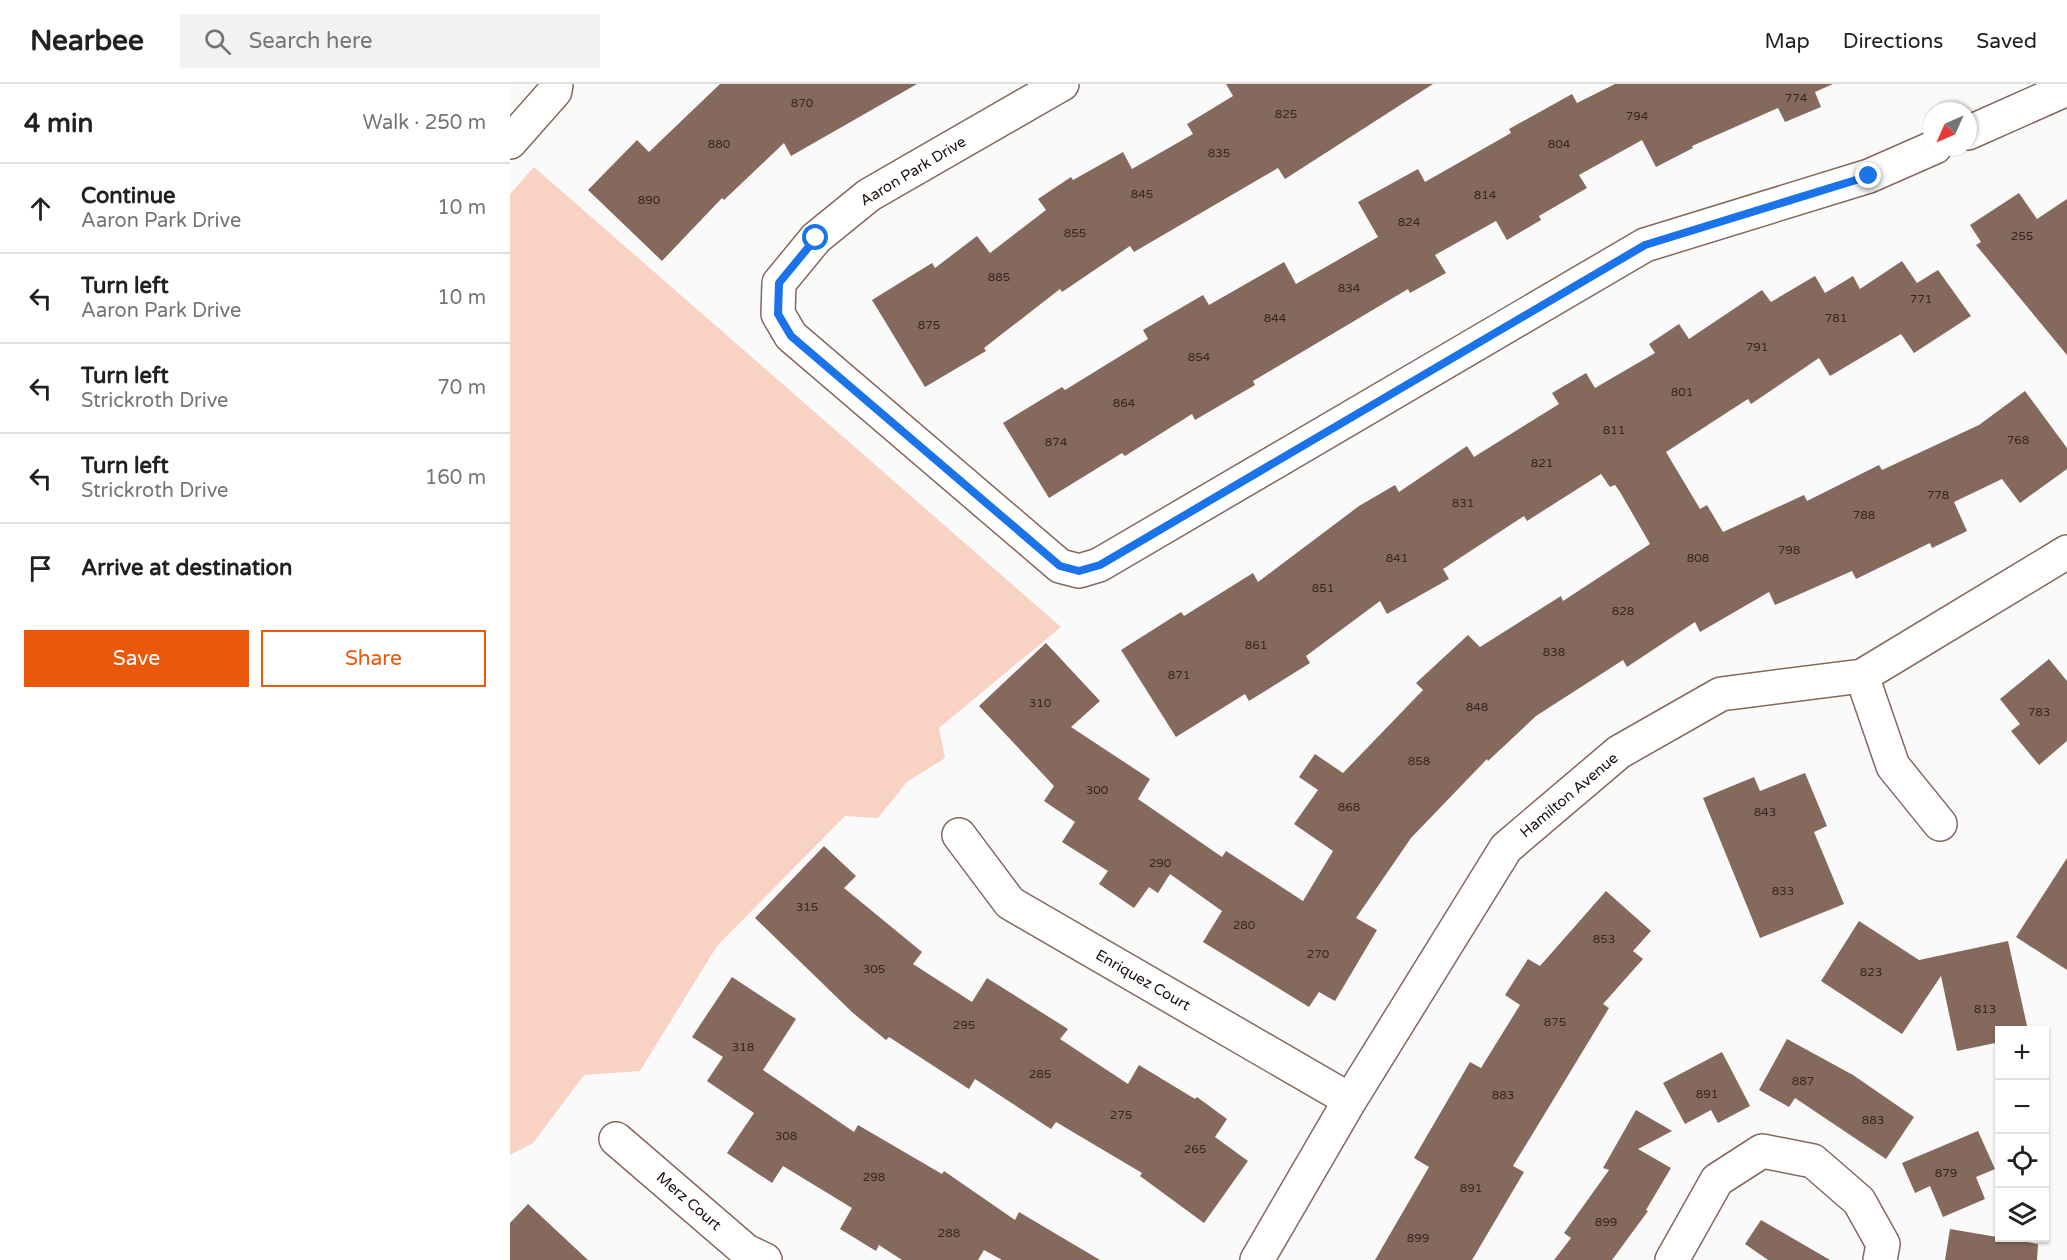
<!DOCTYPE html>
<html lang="en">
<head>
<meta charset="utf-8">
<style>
  :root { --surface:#fff; --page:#f2f2f2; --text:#202124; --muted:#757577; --line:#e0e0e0; --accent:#ea580c }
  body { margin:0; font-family:"Varela Round",sans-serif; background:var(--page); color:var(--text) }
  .controls { position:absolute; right:18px; bottom:18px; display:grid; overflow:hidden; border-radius:0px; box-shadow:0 2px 4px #0004 }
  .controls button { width:54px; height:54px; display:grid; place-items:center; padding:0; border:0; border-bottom:2px solid var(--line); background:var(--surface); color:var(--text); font:30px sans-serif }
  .compass { position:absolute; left:1413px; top:18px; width:54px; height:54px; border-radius:50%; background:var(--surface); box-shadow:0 2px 4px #0004; rotate:225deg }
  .stop { position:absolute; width:18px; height:18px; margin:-14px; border:4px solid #1a73e8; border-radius:50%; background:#fff }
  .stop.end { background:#1a73e8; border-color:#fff; box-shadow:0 2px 6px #0008 }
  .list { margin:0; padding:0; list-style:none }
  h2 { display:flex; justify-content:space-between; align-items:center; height:78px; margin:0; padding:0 24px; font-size:26px }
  h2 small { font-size:20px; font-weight:400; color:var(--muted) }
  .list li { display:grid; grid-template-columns:39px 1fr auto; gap:18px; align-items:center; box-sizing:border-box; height:90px; padding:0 24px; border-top:2px solid var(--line) }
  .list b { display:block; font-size:22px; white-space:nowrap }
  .list p { margin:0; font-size:20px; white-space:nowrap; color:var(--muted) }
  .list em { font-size:20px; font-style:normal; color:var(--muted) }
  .actions { display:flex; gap:12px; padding:18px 24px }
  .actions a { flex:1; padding:14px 0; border:2px solid var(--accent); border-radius:0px; text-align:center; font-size:21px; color:var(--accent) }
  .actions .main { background:var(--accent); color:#fff }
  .icon { flex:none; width:33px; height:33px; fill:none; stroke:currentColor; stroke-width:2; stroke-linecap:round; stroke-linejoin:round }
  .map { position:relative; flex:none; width:1557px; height:1176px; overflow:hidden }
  header { display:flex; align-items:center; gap:36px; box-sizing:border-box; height:84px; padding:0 30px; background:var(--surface); border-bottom:2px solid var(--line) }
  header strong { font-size:28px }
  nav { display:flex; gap:33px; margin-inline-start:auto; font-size:21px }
  .search { width:420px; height:54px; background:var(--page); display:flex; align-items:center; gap:15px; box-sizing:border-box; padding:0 21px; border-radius:0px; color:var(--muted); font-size:22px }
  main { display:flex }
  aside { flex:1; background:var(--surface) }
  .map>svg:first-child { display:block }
  .green { fill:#f8d3c4 }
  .building { fill:#86695d }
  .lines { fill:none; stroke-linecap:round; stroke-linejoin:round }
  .street-casing { stroke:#85685c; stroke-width:36 }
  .street { stroke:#fff; stroke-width:33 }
  .route { stroke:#1a73e8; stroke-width:8 }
  .labels { text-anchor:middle; stroke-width:4.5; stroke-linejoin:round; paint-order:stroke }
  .number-label { font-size:12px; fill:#352620 }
  .street-label { font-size:15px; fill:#1a0f0b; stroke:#fff }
</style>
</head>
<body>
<header>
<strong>Nearbee</strong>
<div class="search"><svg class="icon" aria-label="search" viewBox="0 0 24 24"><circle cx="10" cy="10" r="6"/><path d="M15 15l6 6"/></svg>Search here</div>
<nav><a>Map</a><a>Directions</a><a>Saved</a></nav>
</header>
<main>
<aside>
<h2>4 min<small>Walk · 250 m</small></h2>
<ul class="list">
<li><svg class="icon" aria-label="ahead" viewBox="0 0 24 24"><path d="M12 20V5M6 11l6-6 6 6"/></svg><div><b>Continue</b><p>Aaron Park Drive</p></div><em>10 m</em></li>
<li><svg class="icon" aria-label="left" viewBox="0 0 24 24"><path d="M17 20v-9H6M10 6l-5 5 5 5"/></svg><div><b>Turn left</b><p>Aaron Park Drive</p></div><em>10 m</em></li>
<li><svg class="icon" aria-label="left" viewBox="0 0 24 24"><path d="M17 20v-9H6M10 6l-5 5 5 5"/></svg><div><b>Turn left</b><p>Strickroth Drive</p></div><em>70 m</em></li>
<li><svg class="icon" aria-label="left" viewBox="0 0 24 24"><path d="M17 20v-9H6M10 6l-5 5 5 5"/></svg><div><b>Turn left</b><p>Strickroth Drive</p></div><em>160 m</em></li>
<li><svg class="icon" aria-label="arrive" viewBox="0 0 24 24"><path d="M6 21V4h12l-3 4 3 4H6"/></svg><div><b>Arrive at destination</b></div></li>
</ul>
<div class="actions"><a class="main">Save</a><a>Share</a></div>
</aside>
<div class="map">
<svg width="1557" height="1176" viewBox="0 0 1557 1176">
  <rect width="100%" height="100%" fill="#fafafa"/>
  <path class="green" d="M 24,83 L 551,543 L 429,644 L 435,674 L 397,698 L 368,734 L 335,732 L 207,862 L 130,987 L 74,991 L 23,1059 L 0,1071 L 0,110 Z"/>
  <g class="building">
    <path d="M 210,0 L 407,0 L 281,72 L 274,59 L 214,116 L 212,114 L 152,177 L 78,106 L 127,56 L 139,68 Z"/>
    <path d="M 716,0 L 923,0 L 775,95 L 768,84 L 624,168 L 620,162 L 552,208 L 550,205 L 474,264 L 476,267 L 415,303 L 362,216 L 422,179 L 425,184 L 467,152 L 480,169 L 536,126 L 528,115 L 561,93 L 563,96 L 613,68 L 622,85 L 683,50 L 677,40 L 723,12 Z"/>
    <path d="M 1105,0 L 1323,0 L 1305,8 L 1311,23 L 1275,38 L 1268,24 L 1182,62 L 1183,64 L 1146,83 L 1132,56 L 1069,91 L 1077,104 L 1029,132 L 1031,136 L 997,156 L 986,137 L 925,171 L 936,189 L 900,209 L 898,205 L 743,297 L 745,301 L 685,336 L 682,330 L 615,372 L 612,369 L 539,414 L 493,339 L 552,303 L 555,306 L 638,255 L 633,246 L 693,211 L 699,221 L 774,178 L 786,200 L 868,153 L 848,118 L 908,85 L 915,98 L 1001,49 L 999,45 L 1062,10 L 1067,19 Z"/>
    <path d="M 1509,109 L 1527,135 L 1557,115 L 1557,271 L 1466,161 L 1471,158 L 1460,141 Z"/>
    <path d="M 1392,177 L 1407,199 L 1428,186 L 1461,232 L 1404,269 L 1391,250 L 1320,292 L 1309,274 L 1241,320 L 1238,315 L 1156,368 L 1190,425 L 1197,421 L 1213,448 L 1294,411 L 1297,417 L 1369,381 L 1372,386 L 1469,341 L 1515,307 L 1557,364 L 1557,385 L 1510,419 L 1492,395 L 1444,418 L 1457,447 L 1422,464 L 1420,459 L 1346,495 L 1342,487 L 1265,521 L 1259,508 L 1190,548 L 1185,538 L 1117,583 L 1113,576 L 1026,632 L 978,677 L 977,675 L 901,754 L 846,834 L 867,846 L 825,917 L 809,908 L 799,923 L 693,858 L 712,827 L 660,790 L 648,809 L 639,803 L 624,824 L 589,800 L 598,787 L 552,758 L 565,738 L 534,717 L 544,702 L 469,622 L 536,559 L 590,617 L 561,643 L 640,695 L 628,715 L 712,773 L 716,767 L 793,817 L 823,767 L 784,740 L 808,706 L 789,693 L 805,670 L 833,689 L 913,606 L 906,599 L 958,551 L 970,563 L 1051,512 L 1053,517 L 1140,460 L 1110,408 L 1105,401 L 1100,403 L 1091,390 L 1017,437 L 1014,432 L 933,485 L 939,495 L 877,530 L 870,517 L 796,572 L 800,579 L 739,617 L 735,610 L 666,653 L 611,566 L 671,528 L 674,532 L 743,489 L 748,498 L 849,422 L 885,401 L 889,408 L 957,362 L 964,373 L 1049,320 L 1042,309 L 1076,289 L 1085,304 L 1145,269 L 1139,260 L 1169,240 L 1179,255 L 1252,206 L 1261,218 L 1305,192 L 1315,209 L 1343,192 L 1350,205 Z"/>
    <path d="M 1539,575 L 1557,597 L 1557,657 L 1529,681 L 1501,647 L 1510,640 L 1490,615 Z"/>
    <path d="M 1295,689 L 1317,742 L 1304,748 L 1334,820 L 1250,854 L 1193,714 L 1244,693 L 1250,707 Z"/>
    <path d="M 314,762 L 346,792 L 334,804 L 412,868 L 403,880 L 462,918 L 477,894 L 558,945 L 550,955 L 618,1000 L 629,981 L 685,1015 L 687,1013 L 717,1035 L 705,1053 L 738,1077 L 694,1139 L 630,1092 L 632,1089 L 546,1038 L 541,1045 L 465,995 L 459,1005 L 379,953 L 376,956 L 343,929 L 245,834 Z"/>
    <path d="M 1557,774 L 1557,886 L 1506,853 Z"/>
    <path d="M 1096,807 L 1141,847 L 1123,867 L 1133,875 L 1093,920 L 1099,924 L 1003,1082 L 1014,1088 L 962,1176 L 865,1176 L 919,1083 L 904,1074 L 960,978 L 971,984 L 1010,921 L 995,911 L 1018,875 L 1030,882 Z"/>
    <path d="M 1349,837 L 1409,876 L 1498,857 L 1518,946 L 1490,946 L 1490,958 L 1447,967 L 1431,892 L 1392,950 L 1311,897 Z"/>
    <path d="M 222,893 L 286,935 L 253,986 L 344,1048 L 348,1041 L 432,1090 L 434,1087 L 505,1136 L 509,1128 L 590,1176 L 492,1176 L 474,1166 L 468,1176 L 392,1176 L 369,1161 L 366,1167 L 330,1145 L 342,1124 L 273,1082 L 262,1099 L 217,1069 L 244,1029 L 197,997 L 213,973 L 182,953 Z"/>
    <path d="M 1277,955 L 1343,991 L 1404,1033 L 1376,1075 L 1285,1014 L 1279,1023 L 1249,1006 Z"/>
    <path d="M 1212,968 L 1240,1022 L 1208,1039 L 1201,1026 L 1175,1040 L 1153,999 Z"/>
    <path d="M 1126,1026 L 1162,1047 L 1128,1065 L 1161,1084 L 1136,1126 L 1138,1127 L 1102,1176 L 1044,1176 L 1061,1154 L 1054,1149 L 1099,1086 L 1093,1084 Z"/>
    <path d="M 1468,1047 L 1485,1085 L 1466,1093 L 1475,1115 L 1433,1133 L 1420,1102 L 1405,1109 L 1392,1079 Z"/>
    <path d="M 18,1120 L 78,1176 L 0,1176 L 0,1139 Z"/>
    <path d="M 1251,1136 L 1320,1176 L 1258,1176 L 1235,1160 Z"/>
    <path d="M 1440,1145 L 1528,1160 L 1527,1176 L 1435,1176 Z"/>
  </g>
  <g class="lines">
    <defs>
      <g id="street">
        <path d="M 552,0 L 359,111 L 306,154 L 269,199 L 268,230 L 281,252 L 550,482 L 569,487 L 589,481 L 1135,161 L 1359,92 L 1425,63"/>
        <path d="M 1458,49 L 1557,5"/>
        <path d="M 0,58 L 45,7 L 46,0"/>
        <path d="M 1352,592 L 1383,682 L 1430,740"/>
        <path d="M 449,751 L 500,819 L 840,1016"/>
        <path d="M 106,1055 L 236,1167 L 255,1176"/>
        <path d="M 747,1176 L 840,1016 L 996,764 L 1109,668 L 1211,610 L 1352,592 L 1557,468"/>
        <path d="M 1162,1176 L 1207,1096 L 1252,1067 L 1303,1077 L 1349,1117 L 1373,1160 L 1370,1176"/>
      </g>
    </defs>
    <use href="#street" class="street-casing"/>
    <use href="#street" class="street"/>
  </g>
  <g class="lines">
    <path class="route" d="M 306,154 L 269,199 L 268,230 L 281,252 L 550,482 L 569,487 L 590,481 L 1135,161 L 1359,92"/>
  </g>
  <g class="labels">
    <g class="number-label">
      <text x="1286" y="18">774</text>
      <text x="292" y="23">870</text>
      <text x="776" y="34">825</text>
      <text x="1127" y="36">794</text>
      <text x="209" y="64">880</text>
      <text x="1049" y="64">804</text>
      <text x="709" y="73">835</text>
      <text x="632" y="114">845</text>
      <text x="975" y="115">814</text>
      <text x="139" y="120">890</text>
      <text x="899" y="142">824</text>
      <text x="565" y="153">855</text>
      <text x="1512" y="156">255</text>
      <text x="489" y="197">885</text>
      <text x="839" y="208">834</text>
      <text x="1411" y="219">771</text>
      <text x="765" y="238">844</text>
      <text x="1326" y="238">781</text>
      <text x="419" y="245">875</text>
      <text x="1247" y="267">791</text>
      <text x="689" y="277">854</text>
      <text x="1172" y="312">801</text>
      <text x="614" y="323">864</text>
      <text x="1104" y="350">811</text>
      <text x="1508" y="360">768</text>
      <text x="546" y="362">874</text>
      <text x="1032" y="383">821</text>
      <text x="1428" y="415">778</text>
      <text x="953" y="423">831</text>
      <text x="1354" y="435">788</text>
      <text x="1279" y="470">798</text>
      <text x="887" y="478">841</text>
      <text x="1188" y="478">808</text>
      <text x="813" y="508">851</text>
      <text x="1113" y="531">828</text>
      <text x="746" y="565">861</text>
      <text x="1044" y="572">838</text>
      <text x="669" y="595">871</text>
      <text x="530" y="623">310</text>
      <text x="967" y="627">848</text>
      <text x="1529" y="632">783</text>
      <text x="909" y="681">858</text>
      <text x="587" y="710">300</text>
      <text x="839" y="727">868</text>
      <text x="1255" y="732">843</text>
      <text x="650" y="783">290</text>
      <text x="1273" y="811">833</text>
      <text x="297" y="827">315</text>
      <text x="734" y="845">280</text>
      <text x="1094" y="859">853</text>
      <text x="808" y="874">270</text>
      <text x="364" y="889">305</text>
      <text x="1361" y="892">823</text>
      <text x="1475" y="929">813</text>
      <text x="1045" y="942">875</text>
      <text x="454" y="945">295</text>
      <text x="233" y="967">318</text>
      <text x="530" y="994">285</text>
      <text x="1293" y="1001">887</text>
      <text x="1197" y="1014">891</text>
      <text x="993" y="1015">883</text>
      <text x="611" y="1035">275</text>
      <text x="1363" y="1040">883</text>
      <text x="276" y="1056">308</text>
      <text x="685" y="1069">265</text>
      <text x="1436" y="1093">879</text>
      <text x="364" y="1097">298</text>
      <text x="961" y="1108">891</text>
      <text x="1096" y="1142">899</text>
      <text x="439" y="1153">288</text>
      <text x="908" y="1158">899</text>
    </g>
    <g class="street-label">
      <text transform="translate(403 87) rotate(-31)" y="5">Aaron Park Drive</text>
      <text transform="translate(1059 711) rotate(-40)" y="5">Hamilton Avenue</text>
      <text transform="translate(633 896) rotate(30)" y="5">Enriquez Court</text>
      <text transform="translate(179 1117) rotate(41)" y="5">Merz Court</text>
    </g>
  </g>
</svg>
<div class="controls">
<button>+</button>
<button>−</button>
<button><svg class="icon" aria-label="locate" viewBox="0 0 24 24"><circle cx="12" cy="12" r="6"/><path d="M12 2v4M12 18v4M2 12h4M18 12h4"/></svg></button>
<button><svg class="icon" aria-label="layers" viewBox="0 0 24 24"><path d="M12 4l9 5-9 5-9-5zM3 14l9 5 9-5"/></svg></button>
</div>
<svg class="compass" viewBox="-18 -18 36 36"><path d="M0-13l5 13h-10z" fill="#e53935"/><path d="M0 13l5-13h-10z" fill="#757577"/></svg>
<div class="stop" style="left:306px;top:154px"></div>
<div class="stop end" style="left:1359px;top:92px"></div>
</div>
</main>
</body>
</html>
